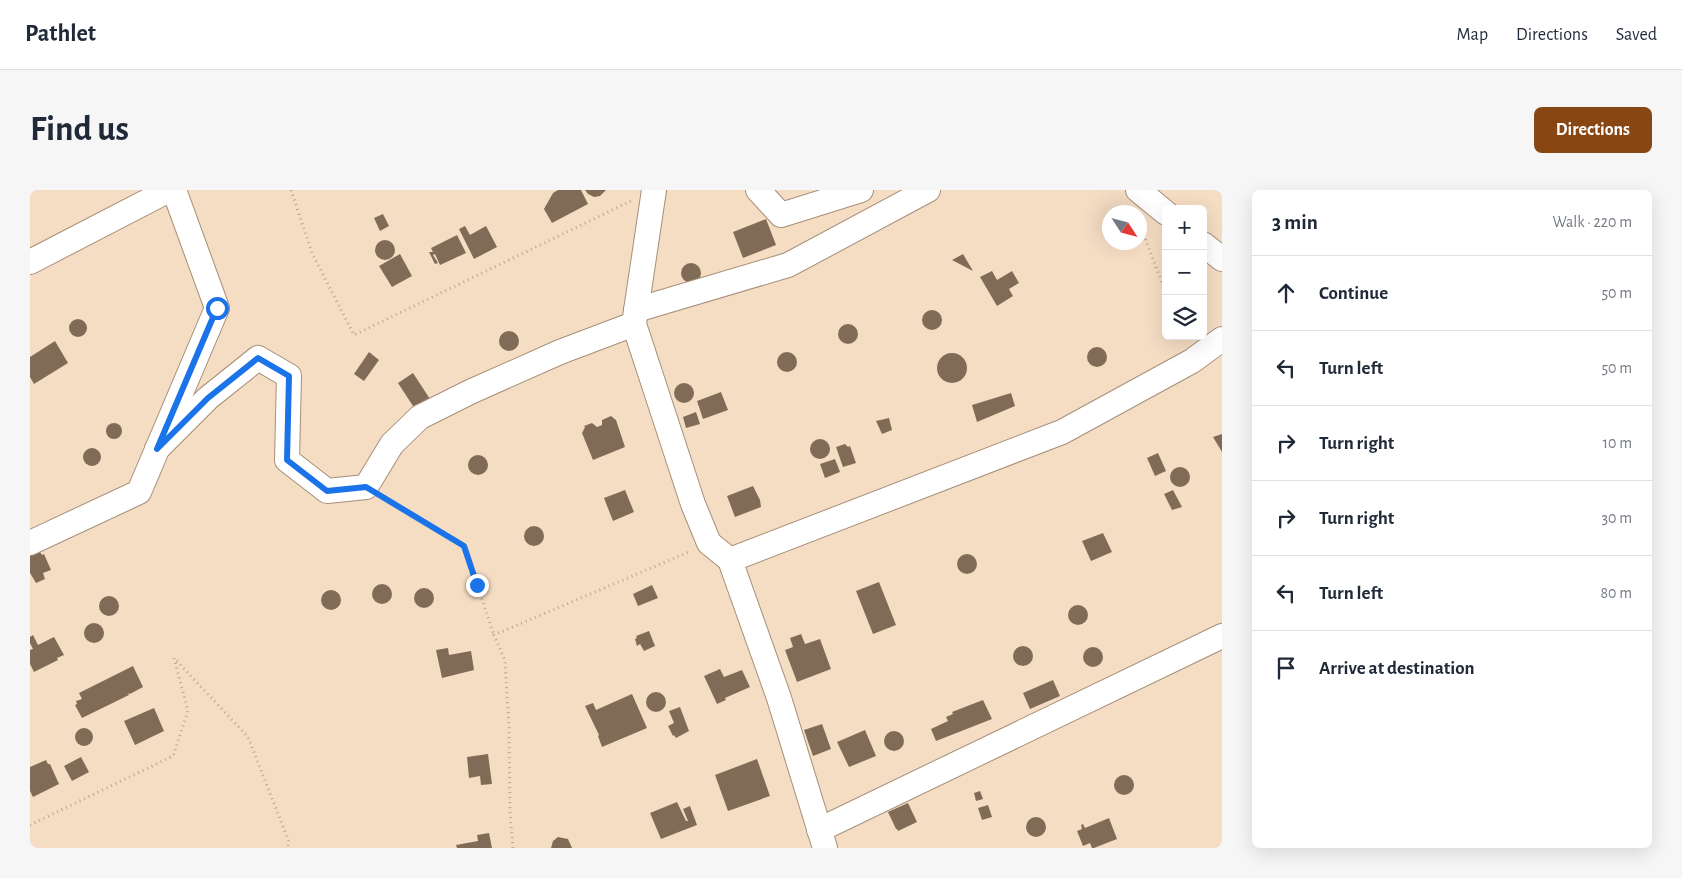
<!DOCTYPE html>
<html lang="en">
<head>
<meta charset="utf-8">
<style>
  :root { --surface:#fff; --page:#f6f6f7; --text:#1f2937; --muted:#747a83; --line:#e0e1e3; --accent:#884712 }
  body { margin:0; font-family:"Alegreya Sans",sans-serif; background:var(--page); color:var(--text) }
  .controls { position:absolute; right:15px; top:15px; display:grid; overflow:hidden; border-radius:8px; box-shadow:0 5px 20px #0002 }
  .controls button { width:45px; height:45px; display:grid; place-items:center; padding:0; border:0; border-bottom:1px solid var(--line); background:var(--surface); color:var(--text); font:25px sans-serif }
  .compass { position:absolute; left:1072px; top:15px; width:45px; height:45px; border-radius:50%; background:var(--surface); box-shadow:0 5px 20px #0002; rotate:126deg }
  .stop { position:absolute; width:15px; height:15px; margin:-11px; border:4px solid #1a73e8; border-radius:50%; background:#fff }
  .stop.end { background:#1a73e8; border-color:#fff; box-shadow:0 1px 5px #0008 }
  .list { margin:0; padding:0; list-style:none }
  h2 { display:flex; justify-content:space-between; align-items:center; height:65px; margin:0; padding:0 20px; font-size:21px }
  h2 small { font-size:16px; font-weight:400; color:var(--muted) }
  .list li { display:grid; grid-template-columns:32px 1fr auto; gap:15px; align-items:center; box-sizing:border-box; height:75px; padding:0 20px; border-top:1px solid var(--line) }
  .list b { display:block; font-size:19px; white-space:nowrap }
  .list em { font-size:16px; font-style:normal; color:var(--muted) }
  .icon { flex:none; width:28px; height:28px; fill:none; stroke:currentColor; stroke-width:2; stroke-linecap:round; stroke-linejoin:round }
  .map { position:relative; flex:none; width:1192px; height:658px; overflow:hidden; border-radius:8px }
  header { display:flex; align-items:center; gap:30px; box-sizing:border-box; height:70px; padding:0 25px; background:var(--surface); border-bottom:1px solid var(--line) }
  header strong { font-size:24px }
  nav { display:flex; gap:28px; margin-inline-start:auto; font-size:18px }
  .intro { display:flex; align-items:center; justify-content:space-between; box-sizing:border-box; height:120px; padding:0 30px }
  h1 { margin:0; font-size:35px }
  .button { padding:12px 22px; border-radius:8px; background:var(--accent); color:#fff; font-size:18px; font-weight:700 }
  main { display:flex; gap:30px; padding:0 30px }
  aside { flex:1; background:var(--surface); border-radius:8px; box-shadow:0 5px 20px #0002 }
  .map>svg:first-child { display:block }
  .building { fill:#806c56 }
  .lines { fill:none; stroke-linecap:round; stroke-linejoin:round }
  .minor-casing { stroke:#a68f78; stroke-width:26 }
  .path { stroke:#b9a591; stroke-width:3; stroke-dasharray:1 4; stroke-linecap:butt }
  .minor { stroke:#fff; stroke-width:24 }
  .route { stroke:#1a73e8; stroke-width:6 }
</style>
</head>
<body>
<header>
<strong>Pathlet</strong>
<nav><a>Map</a><a>Directions</a><a>Saved</a></nav>
</header>
<div class="intro"><h1>Find us</h1><a class="button">Directions</a></div>
<main>
<div class="map">
<svg width="1192" height="658" viewBox="0 0 1192 658">
  <rect width="100%" height="100%" fill="#f5ddc4"/>
  <g class="building">
    <path d="M 528,0 L 551,0 L 558,14 L 522,33 L 514,19 L 523,3 Z"/>
    <path d="M 555,0 L 576,0 L 570,6 L 564,7 L 558,4 Z"/>
    <path d="M 353,24 L 359,36 L 350,41 L 344,28 Z"/>
    <path d="M 736,29 L 746,55 L 713,68 L 703,42 Z"/>
    <path d="M 435,36 L 440,45 L 456,36 L 467,57 L 444,69 L 429,39 Z"/>
    <path d="M 427,45 L 436,63 L 410,75 L 405,64 L 403,65 L 408,73 L 405,74 L 399,62 L 403,62 L 401,58 Z"/>
    <circle cx="355" cy="60" r="10"/>
    <path d="M 370,64 L 382,86 L 362,97 L 349,76 Z"/>
    <path d="M 933,64 L 943,81 L 922,70 Z"/>
    <circle cx="661" cy="83" r="10"/>
    <path d="M 962,81 L 967,90 L 982,81 L 989,93 L 979,99 L 983,106 L 967,116 L 950,87 Z"/>
    <circle cx="902" cy="130" r="10"/>
    <circle cx="48" cy="138" r="9"/>
    <circle cx="818" cy="144" r="10"/>
    <circle cx="479" cy="151" r="10"/>
    <path d="M 25,151 L 38,173 L 4,194 L 0,187 L 0,167 Z"/>
    <circle cx="1067" cy="167" r="10"/>
    <path d="M 339,162 L 349,170 L 334,191 L 324,184 Z"/>
    <circle cx="757" cy="172" r="10"/>
    <circle cx="922" cy="178" r="15"/>
    <path d="M 383,183 L 400,209 L 385,219 L 368,193 Z"/>
    <circle cx="654" cy="203" r="10"/>
    <path d="M 691,202 L 698,220 L 673,229 L 667,211 Z"/>
    <path d="M 981,203 L 985,216 L 947,232 L 942,215 Z"/>
    <path d="M 666,222 L 670,234 L 656,238 L 653,227 Z"/>
    <path d="M 581,226 L 586,230 L 595,257 L 563,270 L 552,243 L 555,237 L 554,236 L 562,233 L 567,237 L 572,235 L 572,230 Z"/>
    <path d="M 859,228 L 862,240 L 852,244 L 846,231 Z"/>
    <circle cx="84" cy="241" r="8"/>
    <path d="M 1192,244 L 1192,262 L 1183,247 Z"/>
    <circle cx="790" cy="259" r="10"/>
    <path d="M 815,254 L 818,257 L 820,256 L 826,273 L 813,277 L 806,257 Z"/>
    <circle cx="62" cy="267" r="9"/>
    <path d="M 1128,263 L 1136,281 L 1125,286 L 1117,268 Z"/>
    <circle cx="448" cy="275" r="10"/>
    <path d="M 805,269 L 810,282 L 795,288 L 790,274 Z"/>
    <circle cx="1150" cy="287" r="10"/>
    <path d="M 723,296 L 730,310 L 731,317 L 705,327 L 697,306 Z"/>
    <path d="M 595,300 L 604,322 L 583,331 L 574,308 Z"/>
    <path d="M 1143,300 L 1152,317 L 1142,320 L 1134,304 Z"/>
    <circle cx="504" cy="346" r="10"/>
    <path d="M 1073,343 L 1082,362 L 1061,371 L 1052,351 Z"/>
    <path d="M 6,362 L 6,364 L 10,362 L 12,365 L 14,364 L 21,380 L 13,383 L 15,389 L 6,393 L 0,383 L 0,365 Z"/>
    <circle cx="937" cy="374" r="10"/>
    <path d="M 849,392 L 866,435 L 843,444 L 826,401 Z"/>
    <circle cx="352" cy="404" r="10"/>
    <path d="M 622,395 L 628,408 L 608,416 L 603,404 Z"/>
    <circle cx="394" cy="408" r="10"/>
    <circle cx="301" cy="410" r="10"/>
    <circle cx="79" cy="416" r="10"/>
    <circle cx="1048" cy="425" r="10"/>
    <circle cx="64" cy="443" r="10"/>
    <path d="M 619,441 L 625,456 L 614,461 L 610,454 L 607,456 L 605,449 L 607,448 L 606,446 Z"/>
    <path d="M 771,444 L 775,454 L 790,449 L 801,479 L 767,492 L 755,460 L 763,457 L 760,448 Z"/>
    <path d="M 3,445 L 8,455 L 24,447 L 34,465 L 27,468 L 28,470 L 4,482 L 0,474 L 0,460 L 3,459 L 0,453 L 0,447 Z"/>
    <circle cx="993" cy="466" r="10"/>
    <circle cx="1063" cy="467" r="10"/>
    <path d="M 418,458 L 419,465 L 441,461 L 444,480 L 412,488 L 406,460 Z"/>
    <path d="M 103,476 L 113,497 L 100,504 L 98,503 L 99,505 L 52,528 L 45,515 L 47,514 L 46,511 L 52,509 L 49,503 Z"/>
    <path d="M 690,479 L 694,487 L 712,480 L 720,497 L 695,508 L 696,510 L 687,514 L 674,486 Z"/>
    <path d="M 1023,490 L 1030,506 L 1000,519 L 993,503 Z"/>
    <circle cx="626" cy="512" r="10"/>
    <path d="M 602,504 L 617,538 L 572,557 L 568,546 L 569,545 L 555,516 L 563,513 L 566,520 Z"/>
    <path d="M 953,510 L 962,529 L 906,551 L 901,539 L 918,531 L 916,527 L 923,524 L 922,522 Z"/>
    <path d="M 650,517 L 659,541 L 646,548 L 644,545 L 643,546 L 638,536 L 644,533 L 639,521 Z"/>
    <path d="M 124,518 L 134,541 L 105,555 L 94,531 Z"/>
    <path d="M 792,534 L 801,559 L 783,566 L 774,540 Z"/>
    <circle cx="54" cy="547" r="9"/>
    <path d="M 835,540 L 846,566 L 819,577 L 807,552 Z"/>
    <circle cx="864" cy="551" r="10"/>
    <path d="M 458,564 L 462,594 L 451,595 L 450,586 L 439,588 L 437,567 Z"/>
    <path d="M 51,567 L 59,582 L 42,591 L 34,576 Z"/>
    <path d="M 727,569 L 740,606 L 698,621 L 685,585 Z"/>
    <path d="M 16,570 L 18,574 L 20,574 L 29,594 L 3,607 L 0,601 L 0,577 Z"/>
    <circle cx="1094" cy="595" r="10"/>
    <path d="M 950,601 L 953,609 L 946,611 L 944,603 Z"/>
    <path d="M 647,612 L 656,631 L 658,631 L 653,619 L 660,616 L 667,635 L 631,649 L 620,623 Z"/>
    <path d="M 878,613 L 887,632 L 868,641 L 867,639 L 866,639 L 858,622 Z"/>
    <path d="M 958,615 L 962,627 L 952,630 L 948,618 Z"/>
    <circle cx="1006" cy="637" r="10"/>
    <path d="M 1079,628 L 1087,649 L 1064,658 L 1062,658 L 1060,653 L 1053,656 L 1047,641 L 1052,639 L 1051,635 L 1053,634 L 1055,638 Z"/>
    <path d="M 459,643 L 462,658 L 427,658 L 426,655 L 448,651 L 447,645 Z"/>
    <path d="M 528,647 L 538,649 L 542,658 L 521,658 L 523,651 Z"/>
  </g>
  <g class="lines">
    <defs>
      <g id="minor">
        <path d="M 624,0 L 604,134 L 663,314 L 679,353 L 700,370 L 749,508 L 795,658"/>
        <path d="M 728,0 L 751,25 L 831,0"/>
        <path d="M 1108,0 L 1136,23"/>
        <path d="M 1173,54 L 1192,69"/>
        <path d="M 0,72 L 139,0"/>
        <path d="M 606,120 L 758,75 L 898,0"/>
        <path d="M 127,259 L 178,208 L 228,168 L 259,186 L 257,270 L 297,301 L 336,297 L 362,254 L 390,227 L 440,202 L 530,162 L 604,134"/>
        <path d="M 0,353 L 109,302 L 187,118 L 144,0"/>
        <path d="M 700,370 L 1032,242 L 1162,171 L 1192,149"/>
        <path d="M 789,640 L 1192,446"/>
      </g>
    </defs>
    <use href="#minor" class="minor-casing"/>
    <g class="path">
      <path d="M 261,0 L 282,63 L 324,145 L 601,11"/>
      <path d="M 1110,35 L 1136,103"/>
      <path d="M 353,307 L 434,356 L 464,445"/>
      <path d="M 0,635 L 143,566 L 158,521 L 144,468 L 218,547 L 259,652 L 257,658"/>
      <path d="M 483,658 L 480,623 L 479,538 L 475,471 L 464,445 L 661,361"/>
    </g>
    <use href="#minor" class="minor"/>
  </g>
  <g class="lines">
    <path class="route" d="M 187,118 L 127,259 L 178,208 L 228,168 L 259,186 L 257,270 L 297,301 L 336,297 L 434,356 L 447,395"/>
  </g>
</svg>
<div class="controls">
<button>+</button>
<button>−</button>
<button><svg class="icon" aria-label="layers" viewBox="0 0 24 24"><path d="M12 4l9 5-9 5-9-5zM3 14l9 5 9-5"/></svg></button>
</div>
<svg class="compass" viewBox="-18 -18 36 36"><path d="M0-13l5 13h-10z" fill="#e53935"/><path d="M0 13l5-13h-10z" fill="#747a83"/></svg>
<div class="stop" style="left:187px;top:118px"></div>
<div class="stop end" style="left:447px;top:395px"></div>
</div>
<aside>
<h2>3 min<small>Walk · 220 m</small></h2>
<ul class="list">
<li><svg class="icon" aria-label="ahead" viewBox="0 0 24 24"><path d="M12 20V5M6 11l6-6 6 6"/></svg><div><b>Continue</b></div><em>50 m</em></li>
<li><svg class="icon" aria-label="left" viewBox="0 0 24 24"><path d="M17 20v-9H6M10 6l-5 5 5 5"/></svg><div><b>Turn left</b></div><em>50 m</em></li>
<li><svg class="icon" aria-label="right" viewBox="0 0 24 24"><path d="M7 20v-9h11M14 6l5 5-5 5"/></svg><div><b>Turn right</b></div><em>10 m</em></li>
<li><svg class="icon" aria-label="right" viewBox="0 0 24 24"><path d="M7 20v-9h11M14 6l5 5-5 5"/></svg><div><b>Turn right</b></div><em>30 m</em></li>
<li><svg class="icon" aria-label="left" viewBox="0 0 24 24"><path d="M17 20v-9H6M10 6l-5 5 5 5"/></svg><div><b>Turn left</b></div><em>80 m</em></li>
<li><svg class="icon" aria-label="arrive" viewBox="0 0 24 24"><path d="M6 21V4h12l-3 4 3 4H6"/></svg><div><b>Arrive at destination</b></div></li>
</ul>
</aside>
</main>
</body>
</html>
